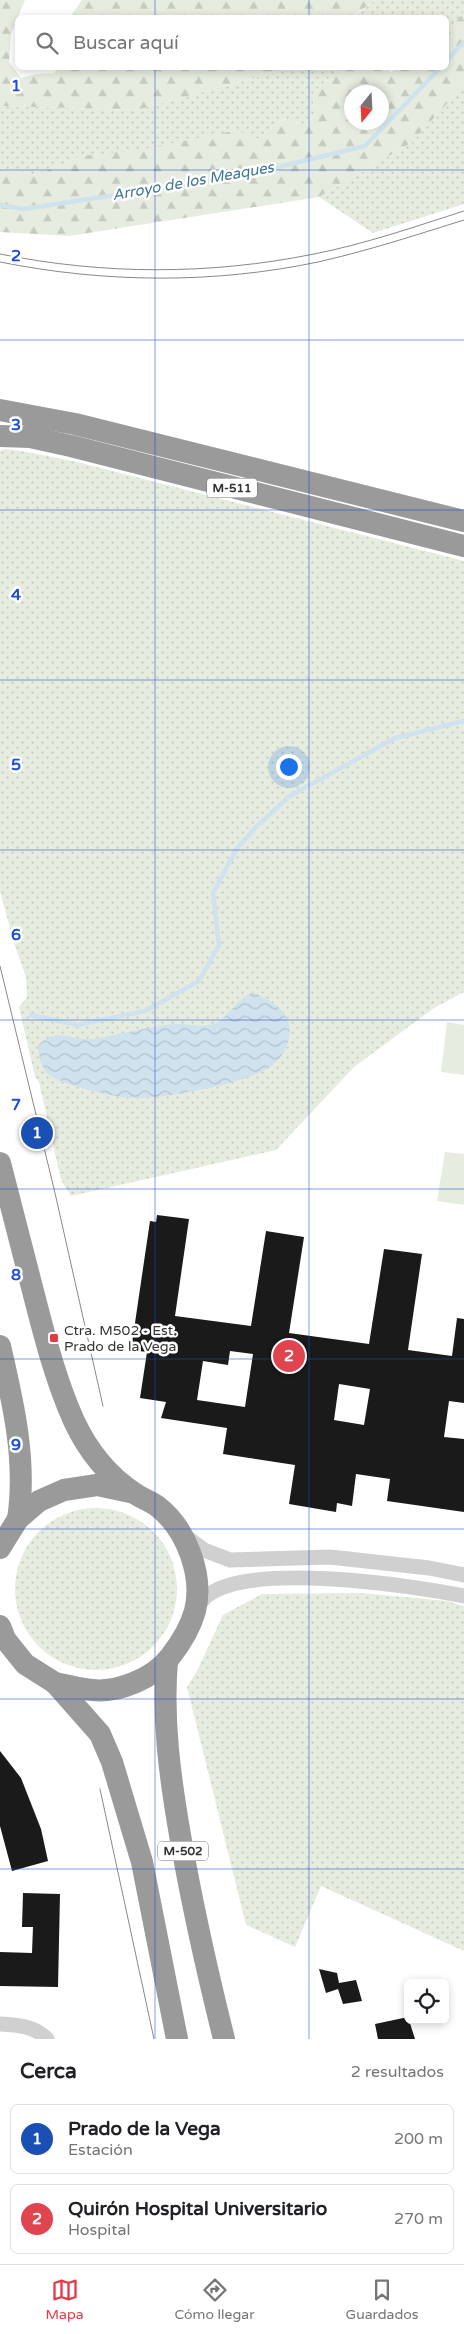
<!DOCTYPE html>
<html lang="es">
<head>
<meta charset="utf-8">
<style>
  :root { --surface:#fff; --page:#f6f6f6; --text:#202124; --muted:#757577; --line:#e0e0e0; --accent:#e63946 }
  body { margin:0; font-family:"Varela Round",sans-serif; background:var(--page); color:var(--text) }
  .controls { position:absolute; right:15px; bottom:15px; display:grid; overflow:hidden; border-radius:8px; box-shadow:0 2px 8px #0003 }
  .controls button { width:45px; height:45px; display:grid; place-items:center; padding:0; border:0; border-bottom:1px solid var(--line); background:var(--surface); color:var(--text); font:25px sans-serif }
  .compass { position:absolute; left:344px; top:85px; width:45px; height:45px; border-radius:50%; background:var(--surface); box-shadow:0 2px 8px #0003; rotate:198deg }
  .you { position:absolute; left:288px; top:766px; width:18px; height:18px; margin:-12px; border:4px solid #fff; border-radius:50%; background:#1a73e8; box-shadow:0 0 0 8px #1a73e833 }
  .badge { display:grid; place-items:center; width:32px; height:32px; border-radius:50%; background:var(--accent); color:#fff; font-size:16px; font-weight:700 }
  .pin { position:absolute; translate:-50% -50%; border:2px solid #fff; box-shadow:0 1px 5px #0006 }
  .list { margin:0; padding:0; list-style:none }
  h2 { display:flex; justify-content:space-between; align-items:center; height:65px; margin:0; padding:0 20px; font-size:21px }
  h2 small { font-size:16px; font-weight:400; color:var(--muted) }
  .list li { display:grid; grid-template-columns:32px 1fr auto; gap:15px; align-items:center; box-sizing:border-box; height:70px; margin:0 10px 10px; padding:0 10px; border:1px solid var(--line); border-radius:8px }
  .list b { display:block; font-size:19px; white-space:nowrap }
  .list p { margin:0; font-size:16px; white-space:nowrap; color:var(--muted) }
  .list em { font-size:16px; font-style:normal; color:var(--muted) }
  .icon { flex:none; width:28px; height:28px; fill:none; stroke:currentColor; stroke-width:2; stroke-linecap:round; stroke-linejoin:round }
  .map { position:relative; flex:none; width:464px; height:2039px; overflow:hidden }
  .search { position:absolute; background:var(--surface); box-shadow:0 2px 8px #0003; left:15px; right:15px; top:15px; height:55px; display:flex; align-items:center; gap:12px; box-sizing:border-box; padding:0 18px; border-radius:8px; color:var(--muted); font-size:19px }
  .sheet { height:225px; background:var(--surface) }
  nav { display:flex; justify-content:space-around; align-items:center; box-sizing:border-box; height:70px; border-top:1px solid var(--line); background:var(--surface); font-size:14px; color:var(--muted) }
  nav a { display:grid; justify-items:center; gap:2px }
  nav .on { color:var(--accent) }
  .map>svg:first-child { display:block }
  .green { fill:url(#green-dots) }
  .forest { fill:url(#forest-firs); fill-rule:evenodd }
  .pitch { fill:#e6ecdf }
  .water { fill:url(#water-waves) }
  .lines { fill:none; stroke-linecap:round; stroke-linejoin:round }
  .stream { stroke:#cfe2ee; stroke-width:4.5 }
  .building { fill:#1a1a1a; fill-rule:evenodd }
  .minor { stroke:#d0d0d0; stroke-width:15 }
  .highway { stroke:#9a9a9a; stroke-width:22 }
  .tram { stroke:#888; stroke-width:1 }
  .grid { fill:none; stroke:#1d4ed8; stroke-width:1; stroke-opacity:0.55 }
  .poi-dot { fill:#e63946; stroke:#fff; stroke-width:2 }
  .labels { text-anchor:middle; stroke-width:5; stroke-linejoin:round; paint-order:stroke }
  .shield { fill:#fff; stroke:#707070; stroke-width:1 }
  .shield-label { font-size:12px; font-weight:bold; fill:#333 }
  .poi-label { font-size:14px; fill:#333; stroke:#fff; text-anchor:start }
  .water-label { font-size:15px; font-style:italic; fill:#3f7597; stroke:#fff }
  .grid-label { font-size:16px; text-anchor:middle; font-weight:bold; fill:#1d4ed8; stroke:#fff; stroke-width:5; stroke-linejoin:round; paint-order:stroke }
</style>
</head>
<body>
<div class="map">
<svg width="464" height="2039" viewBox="0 0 464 2039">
  <defs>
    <pattern id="green-dots" width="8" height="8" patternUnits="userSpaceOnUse" patternTransform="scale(1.25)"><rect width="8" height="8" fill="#e6ecdf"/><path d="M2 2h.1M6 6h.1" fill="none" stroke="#c6cbc0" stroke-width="1.8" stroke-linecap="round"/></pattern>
    <pattern id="forest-firs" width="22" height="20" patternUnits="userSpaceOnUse" patternTransform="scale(1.25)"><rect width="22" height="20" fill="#e6ecdf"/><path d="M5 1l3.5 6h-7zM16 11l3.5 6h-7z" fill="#c6cbc0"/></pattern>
    <pattern id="water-waves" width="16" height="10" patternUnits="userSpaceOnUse" patternTransform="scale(1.25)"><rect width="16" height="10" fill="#cfe2ee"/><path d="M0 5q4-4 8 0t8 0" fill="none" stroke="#b2c2cd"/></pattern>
  </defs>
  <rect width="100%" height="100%" fill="#fff"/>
  <g class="green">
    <path d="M 376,0 L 464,0 L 464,12 L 447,32 L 446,18 L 351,18 Z"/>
    <path d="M 291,68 L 340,68 L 313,93 L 314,117 L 302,124 L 283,119 L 256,140 L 81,156 L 37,175 L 0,168 L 0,106 L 137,110 Z"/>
    <path d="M 464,85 L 464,204 L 373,233 L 319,197 L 411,143 Z"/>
    <path d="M 5,449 L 22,451 L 73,461 L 464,561 L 464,992 L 434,1008 L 354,1067 L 276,1150 L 71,1196 L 61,1180 L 39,1082 L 35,1077 L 19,1007 L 27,997 L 26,977 L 14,943 L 0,891 L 0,451 Z"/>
    <circle cx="96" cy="1589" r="81"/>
    <path d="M 361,1593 L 447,1601 L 464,1606 L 464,1951 L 321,1886 L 295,1947 L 246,1925 L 187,1687 L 198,1669 L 223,1615 L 262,1594 Z"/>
  </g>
  <g class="forest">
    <path d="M 0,0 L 25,0 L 11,34 L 9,62 L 21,78 L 36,74 L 54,73 L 58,68 L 291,68 L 137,110 L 0,106 Z"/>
    <path d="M 82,0 L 376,0 L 351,17 L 70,17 Z"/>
    <path d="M 464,12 L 464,85 L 411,143 L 319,197 L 69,236 L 0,232 L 0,168 L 37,175 L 81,156 L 138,150 L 238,130 L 256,140 L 283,119 L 302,124 L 314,117 L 313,93 L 340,68 L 387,68 L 391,72 L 397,68 L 446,68 L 447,32 ZM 382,92 L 382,122 L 352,122 L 352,92 Z"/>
  </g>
  <g class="pitch">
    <path d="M 447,1022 L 464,1025 L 464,1075 L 441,1072 Z"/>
    <path d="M 445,1152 L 464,1154 L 464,1205 L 437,1201 Z"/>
  </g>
  <path class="water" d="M 253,992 C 277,1004 297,1015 287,1045 C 283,1054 278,1062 268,1068 C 242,1084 164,1099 132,1098 C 113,1097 67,1086 51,1076 C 41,1070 39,1057 38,1046 C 56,1025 71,1042 94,1039 C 120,1035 152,1025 177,1024 C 189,1024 207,1029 218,1022 C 231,1013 238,999 253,992 Z"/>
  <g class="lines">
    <g class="stream">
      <path d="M 446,61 L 464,42"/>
      <path d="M 0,205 L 23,209 L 237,177 L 365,146 L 440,68"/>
      <path d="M 31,1015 L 77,1025 L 145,1011 L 199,981 L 219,945 L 213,893 L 238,847 L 258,825 L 290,796 L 395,738 L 464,721"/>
    </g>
  </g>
  <g class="building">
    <path d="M 157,1215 L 189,1219 L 175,1316 L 251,1326 L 266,1231 L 304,1237 L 289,1333 L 369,1344 L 384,1249 L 422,1254 L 408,1350 L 452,1356 L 457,1318 L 464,1319 L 464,1403 L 449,1401 L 444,1437 L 464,1439 L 464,1512 L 387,1501 L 390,1479 L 356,1474 L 352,1506 L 337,1503 L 336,1512 L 289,1504 L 295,1465 L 223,1454 L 227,1428 L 161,1418 L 166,1402 L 140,1398 L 147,1352 L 131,1350 L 150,1221 L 156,1222 ZM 230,1351 L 253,1354 L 245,1407 L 197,1400 L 203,1361 L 228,1365 ZM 339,1384 L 370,1389 L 364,1425 L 334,1420 Z"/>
    <path d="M 0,1751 L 21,1778 L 41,1829 L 48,1861 L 12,1871 L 0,1826 Z"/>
    <path d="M 23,1893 L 60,1894 L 58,1987 L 0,1986 L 0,1952 L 32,1953 L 33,1927 L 22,1927 Z"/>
    <path d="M 319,1969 L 337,1973 L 339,1983 L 356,1980 L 362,2001 L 343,2004 L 338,1989 L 326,1993 Z"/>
    <path d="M 408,2017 L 415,2039 L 378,2039 L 375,2024 Z"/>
  </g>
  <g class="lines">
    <g class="minor">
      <path d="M 184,1535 L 204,1550 L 230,1560 L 330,1557 L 429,1568 L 464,1575"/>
      <path d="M 195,1610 C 199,1605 203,1599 208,1595 C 252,1562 410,1585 464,1596"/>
      <path d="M 0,2024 C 17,2025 35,2026 47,2039"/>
    </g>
    <g class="highway">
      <path d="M 0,410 L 75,424 L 464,521"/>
      <path d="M 0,436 L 30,437 L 71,446 L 464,546"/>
      <path d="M 0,1163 C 11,1207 23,1251 34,1295 C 45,1338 56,1381 74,1421 C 88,1451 107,1475 134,1493 C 141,1498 150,1501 157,1506 C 186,1528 204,1575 195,1611 C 190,1629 181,1643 170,1657 C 154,1678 118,1693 92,1690 C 80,1689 67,1685 55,1683"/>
      <path d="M 0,1346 C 13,1402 27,1461 18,1519"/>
      <path d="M 0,1548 L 18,1519 L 39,1501 L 64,1490 L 97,1485 L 130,1492"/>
      <path d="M 0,1626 L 5,1639 L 25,1664 L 55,1683 L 100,1734 L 112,1762 L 142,1862 L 177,2039"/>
      <path d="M 167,1661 C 162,1719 170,1777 180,1835 C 192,1904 207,1971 224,2039"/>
    </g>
    <g class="tram">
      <path d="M 0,254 C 104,275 210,275 314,254 C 365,244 414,227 464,211"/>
      <path d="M 0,262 C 105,283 213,284 318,262 C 367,251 416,235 464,220"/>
      <path d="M 0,966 L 55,1193 L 103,1406"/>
      <path d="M 100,1789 L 154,2039"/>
    </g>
  </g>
  <path class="grid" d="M 155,0 L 155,18M 309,0 L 309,18M 155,68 L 155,2039M 309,68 L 309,2039M 0,170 L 464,170M 0,340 L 464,340M 0,510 L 464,510M 0,680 L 464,680M 0,850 L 464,850M 0,1020 L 464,1020M 0,1189 L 464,1189M 0,1359 L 464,1359M 0,1529 L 464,1529M 0,1699 L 464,1699M 0,1869 L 464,1869"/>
  <rect class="poi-dot" x="49" y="1333" width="10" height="10" rx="2.5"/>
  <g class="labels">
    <g class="shield">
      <rect x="207" y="478.5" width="50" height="19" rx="4"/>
      <rect x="158" y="1841.5" width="50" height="19" rx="4"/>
    </g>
    <g class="shield-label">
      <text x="232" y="492">M-511</text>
      <text x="183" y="1855">M-502</text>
    </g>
    <g class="poi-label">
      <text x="64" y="1335">Ctra. M502 - Est.<tspan x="64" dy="16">Prado de la Vega</tspan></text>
    </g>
    <g class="water-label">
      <text transform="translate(193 181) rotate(-10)" y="5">Arroyo de los Meaques</text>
    </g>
  </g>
  <g class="grid-label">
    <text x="16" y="91">1</text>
    <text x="16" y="261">2</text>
    <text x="16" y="430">3</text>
    <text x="16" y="600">4</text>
    <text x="16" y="770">5</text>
    <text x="16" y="940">6</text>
    <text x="16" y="1110">7</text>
    <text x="16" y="1280">8</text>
    <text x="16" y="1450">9</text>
  </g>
</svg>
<div class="controls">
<button><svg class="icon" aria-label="locate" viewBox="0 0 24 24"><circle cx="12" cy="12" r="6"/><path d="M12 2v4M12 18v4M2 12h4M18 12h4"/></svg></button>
</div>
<svg class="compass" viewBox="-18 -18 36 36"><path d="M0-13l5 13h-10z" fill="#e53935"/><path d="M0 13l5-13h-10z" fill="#757577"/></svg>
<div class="you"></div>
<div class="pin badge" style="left:37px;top:1133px;background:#1a4fb4">1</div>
<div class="pin badge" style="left:289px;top:1356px;background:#e0444e">2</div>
<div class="search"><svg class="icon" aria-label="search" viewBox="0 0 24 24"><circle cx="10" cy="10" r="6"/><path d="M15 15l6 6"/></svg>Buscar aquí</div>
</div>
<section class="sheet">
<h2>Cerca<small>2 resultados</small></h2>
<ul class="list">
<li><span class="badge" style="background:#1a4fb4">1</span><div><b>Prado de la Vega</b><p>Estación</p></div><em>200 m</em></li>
<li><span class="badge" style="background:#e0444e">2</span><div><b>Quirón Hospital Universitario</b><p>Hospital</p></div><em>270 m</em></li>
</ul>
</section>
<nav>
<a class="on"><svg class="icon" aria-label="map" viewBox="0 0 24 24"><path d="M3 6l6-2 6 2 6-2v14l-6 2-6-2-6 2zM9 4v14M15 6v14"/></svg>Mapa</a>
<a><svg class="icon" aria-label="directions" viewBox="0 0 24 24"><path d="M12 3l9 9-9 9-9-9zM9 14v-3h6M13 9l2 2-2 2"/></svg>Cómo llegar</a>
<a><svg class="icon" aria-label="saved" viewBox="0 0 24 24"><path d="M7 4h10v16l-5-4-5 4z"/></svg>Guardados</a>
</nav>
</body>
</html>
